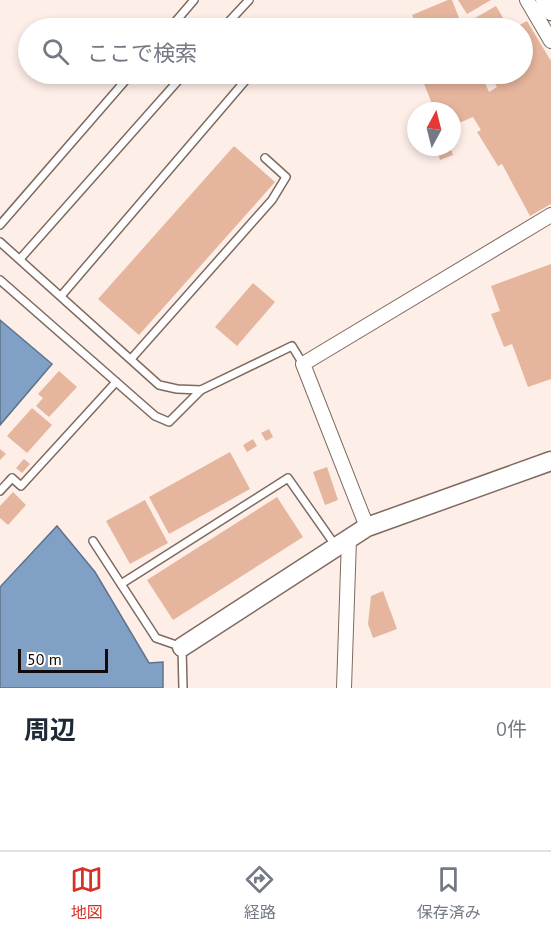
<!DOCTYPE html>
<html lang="ja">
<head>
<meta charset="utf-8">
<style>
  :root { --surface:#fff; --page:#f6f6f7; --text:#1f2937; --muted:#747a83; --line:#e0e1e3; --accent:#d93025 }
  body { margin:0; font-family:"PT Sans","Noto Sans JP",sans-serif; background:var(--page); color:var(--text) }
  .compass { position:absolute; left:407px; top:102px; width:54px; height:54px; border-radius:50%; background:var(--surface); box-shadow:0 3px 9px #0003; rotate:7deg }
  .scale { position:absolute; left:18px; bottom:15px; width:90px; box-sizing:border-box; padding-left:6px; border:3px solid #130b08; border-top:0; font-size:16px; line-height:21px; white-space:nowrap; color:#130b08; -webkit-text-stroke:4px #fff; paint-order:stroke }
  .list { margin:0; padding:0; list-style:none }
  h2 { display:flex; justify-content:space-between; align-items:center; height:78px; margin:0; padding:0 24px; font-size:26px }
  h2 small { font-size:20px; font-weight:400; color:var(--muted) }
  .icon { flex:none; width:33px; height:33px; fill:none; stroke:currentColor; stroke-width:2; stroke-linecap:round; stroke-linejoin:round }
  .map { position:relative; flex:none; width:551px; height:688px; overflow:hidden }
  .search { position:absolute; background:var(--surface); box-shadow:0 3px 9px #0003; left:18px; right:18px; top:18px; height:66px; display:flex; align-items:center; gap:15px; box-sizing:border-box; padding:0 21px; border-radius:33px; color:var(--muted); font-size:22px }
  .sheet { height:162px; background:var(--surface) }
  nav { display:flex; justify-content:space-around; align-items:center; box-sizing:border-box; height:84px; border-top:2px solid var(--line); background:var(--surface); font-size:16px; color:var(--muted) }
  nav a { display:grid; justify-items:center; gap:3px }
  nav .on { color:var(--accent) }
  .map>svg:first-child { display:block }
  .water { fill:#80a0c5; stroke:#5f738c; stroke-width:1.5 }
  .building { fill:#e6b59d }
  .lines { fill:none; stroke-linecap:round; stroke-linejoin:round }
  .lane-casing { stroke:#7f6a60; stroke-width:10 }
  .street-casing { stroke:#7f6a60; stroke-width:16 }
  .secondary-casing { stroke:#7f6a60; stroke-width:21 }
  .lane { stroke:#fff; stroke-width:7 }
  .street { stroke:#fff; stroke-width:14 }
  .secondary { stroke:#fff; stroke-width:18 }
</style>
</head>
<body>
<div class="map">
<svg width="551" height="688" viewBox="0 0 551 688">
  <rect width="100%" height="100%" fill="#fdeee8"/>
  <g class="water">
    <path d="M 0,320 L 52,364 L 0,425 Z"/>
    <path d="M 57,526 L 95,572 L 149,663 L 163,662 L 163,688 L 0,688 L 0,587 Z"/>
  </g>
  <g class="building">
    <path d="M 448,0 L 452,0 L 463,28 L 411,28 L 416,26 L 412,15 Z"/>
    <path d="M 458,0 L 491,0 L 467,14 Z"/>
    <path d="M 496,6 L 509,28 L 469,28 L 466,23 Z"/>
    <path d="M 527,21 L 551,61 L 551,204 L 530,216 L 502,164 L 498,166 L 477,132 L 481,130 L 473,117 L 452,126 L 452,111 L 435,111 L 420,74 L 481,74 L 489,92 L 497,87 L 489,74 L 522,74 L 522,28 L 514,28 Z"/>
    <path d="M 234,146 L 275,182 L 139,335 L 98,299 Z"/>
    <path d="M 444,147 L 450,147 L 453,155 L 440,160 L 437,150 Z"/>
    <path d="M 551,264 L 551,379 L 528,387 L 512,344 L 504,347 L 491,314 L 500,311 L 491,286 Z"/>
    <path d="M 253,283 L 275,302 L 237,346 L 215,327 Z"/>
    <path d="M 59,371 L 77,387 L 49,417 L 36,406 L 43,398 L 38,394 Z"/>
    <path d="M 32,408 L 52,425 L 27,453 L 7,436 Z"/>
    <path d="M 269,429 L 273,437 L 266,441 L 261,433 Z"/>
    <path d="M 253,439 L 257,446 L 247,452 L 243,445 Z"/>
    <path d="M 0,449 L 6,454 L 0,460 Z"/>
    <path d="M 230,452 L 250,489 L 169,534 L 149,497 Z"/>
    <path d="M 24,459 L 30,464 L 22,473 L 16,468 Z"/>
    <path d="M 327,467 L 338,500 L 325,505 L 313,472 Z"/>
    <path d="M 13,492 L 26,505 L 8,525 L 0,518 L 0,506 Z"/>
    <path d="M 277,497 L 303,537 L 173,620 L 147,580 Z"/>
    <path d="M 145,500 L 168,543 L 130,564 L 106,521 Z"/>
    <path d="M 383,591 L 397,629 L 373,638 L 368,624 L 371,596 Z"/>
  </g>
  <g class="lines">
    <defs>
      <g id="lane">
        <path d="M 170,28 L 194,0"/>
        <path d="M 223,28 L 249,0"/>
        <path d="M 0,225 L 131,74"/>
        <path d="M 0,242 L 159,385 L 177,389 L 201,390 L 292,346 L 303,364"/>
        <path d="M 20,259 L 184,74"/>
        <path d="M 0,280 L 155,416 L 169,422 L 201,390"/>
        <path d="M 61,296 L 251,74"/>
        <path d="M 131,359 L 272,200 L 286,177 L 265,158"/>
        <path d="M 0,491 L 12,478 L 21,486 L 116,382"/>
        <path d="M 93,541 L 156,638 L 182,647 L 183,688"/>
        <path d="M 121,584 L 288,478 L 335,545"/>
      </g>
      <g id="street">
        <path d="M 527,0 L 551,41"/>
        <path d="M 367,527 L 303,364 L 551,215"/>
        <path d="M 344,688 L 349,539"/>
      </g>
      <g id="secondary">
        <path d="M 545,0 L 551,11"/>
        <path d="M 182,647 L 367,527 L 551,461"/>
      </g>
    </defs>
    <use href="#lane" class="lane-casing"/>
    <use href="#street" class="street-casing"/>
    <use href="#secondary" class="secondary-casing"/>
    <use href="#lane" class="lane"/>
    <use href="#street" class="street"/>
    <use href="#secondary" class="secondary"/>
  </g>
</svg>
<svg class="compass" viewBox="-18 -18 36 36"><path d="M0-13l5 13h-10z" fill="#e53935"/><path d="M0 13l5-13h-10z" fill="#747a83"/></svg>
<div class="scale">50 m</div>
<div class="search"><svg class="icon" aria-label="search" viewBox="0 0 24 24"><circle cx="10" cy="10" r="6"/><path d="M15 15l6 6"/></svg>ここで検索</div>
</div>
<section class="sheet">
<h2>周辺<small>0件</small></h2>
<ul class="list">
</ul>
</section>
<nav>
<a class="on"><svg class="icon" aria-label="map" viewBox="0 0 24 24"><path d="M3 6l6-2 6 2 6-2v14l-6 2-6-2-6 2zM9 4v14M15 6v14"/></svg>地図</a>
<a><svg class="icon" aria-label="directions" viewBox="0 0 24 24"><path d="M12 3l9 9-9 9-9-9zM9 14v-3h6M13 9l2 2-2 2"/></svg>経路</a>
<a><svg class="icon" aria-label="saved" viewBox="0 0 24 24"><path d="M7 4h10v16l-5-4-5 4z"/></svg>保存済み</a>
</nav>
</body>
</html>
